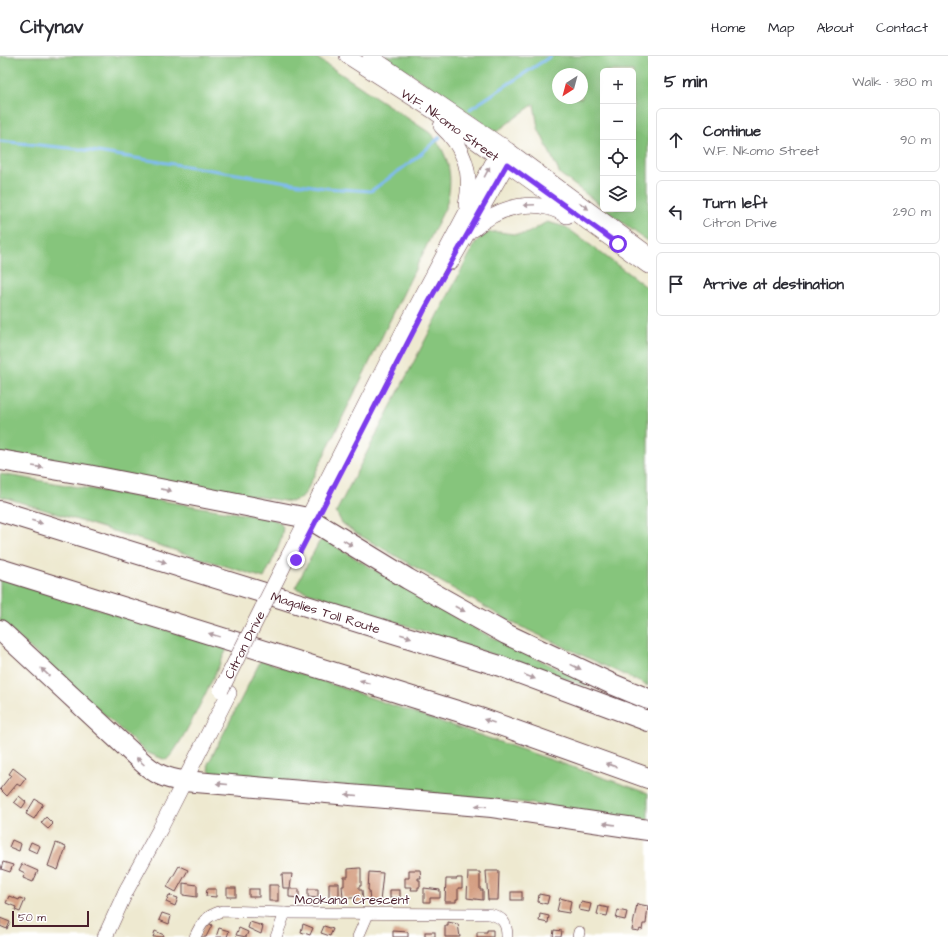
<!DOCTYPE html>
<html lang="en">
<head>
<meta charset="utf-8">
<style>
  :root { --surface:#fff; --page:#f7f7f7; --text:#2b2b33; --muted:#7c7c81; --line:#e1e1e2 }
  body { margin:0; font-family:"Architects Daughter",sans-serif; background:var(--page); color:var(--text) }
  .controls { position:absolute; right:12px; top:12px; display:grid; overflow:hidden; border-radius:6px; box-shadow:0 4px 16px #0002 }
  .controls button { width:36px; height:36px; display:grid; place-items:center; padding:0; border:0; border-bottom:1px solid var(--line); background:var(--surface); color:var(--text); font:20px sans-serif }
  .compass { position:absolute; left:552px; top:12px; width:36px; height:36px; border-radius:50%; background:var(--surface); box-shadow:0 4px 16px #0002; rotate:216deg }
  .scale { position:absolute; left:12px; bottom:10px; width:77px; box-sizing:border-box; padding-left:4px; border:2px solid #4a1f2b; border-top:0; font-size:11px; line-height:14px; white-space:nowrap; color:#4a1f2b; -webkit-text-stroke:3px #fff; paint-order:stroke }
  .stop { position:absolute; width:12px; height:12px; margin:-9px; border:3px solid #7c3aed; border-radius:50%; background:#fff }
  .stop.end { background:#7c3aed; border-color:#fff; box-shadow:0 1px 4px #0008 }
  .list { margin:0; padding:0; list-style:none }
  h2 { display:flex; justify-content:space-between; align-items:center; height:52px; margin:0; padding:0 16px; font-size:17px }
  h2 small { font-size:13px; font-weight:400; color:var(--muted) }
  .list li { display:grid; grid-template-columns:26px 1fr auto; gap:12px; align-items:center; box-sizing:border-box; height:64px; margin:0 8px 8px; padding:0 8px; border:1px solid var(--line); border-radius:6px }
  .list b { display:block; font-size:15px; white-space:nowrap }
  .list p { margin:0; font-size:13px; white-space:nowrap; color:var(--muted) }
  .list em { font-size:13px; font-style:normal; color:var(--muted) }
  .icon { flex:none; width:22px; height:22px; fill:none; stroke:currentColor; stroke-width:2; stroke-linecap:round; stroke-linejoin:round }
  .map { position:relative; flex:none; width:648px; height:881px; overflow:hidden }
  header { display:flex; align-items:center; gap:24px; box-sizing:border-box; height:56px; padding:0 20px; background:var(--surface); border-bottom:1px solid var(--line) }
  header strong { font-size:19px }
  nav { display:flex; gap:22px; margin-inline-start:auto; font-size:14px }
  main { display:flex }
  aside { flex:1; background:var(--surface) }
  .map>svg:first-child { display:block }
  .green { fill:#86c57c; stroke:#687254; fill-rule:evenodd }
  .lines { fill:none; stroke-linecap:round; stroke-linejoin:round }
  .stream { stroke:#80bbf2; stroke-width:3 }
  .building { fill:#d49f82 }
  .street-casing { stroke:#633d44; stroke-width:12 }
  .secondary-casing { stroke:#633d44; stroke-width:16 }
  .highway-casing { stroke:#633d44; stroke-width:22 }
  .street { stroke:#fff; stroke-width:11 }
  .secondary { stroke:#fff; stroke-width:15 }
  .highway { stroke:#fff; stroke-width:20 }
  .secondary-bridge-casing { stroke:#633d44; stroke-width:16; stroke-linecap:butt }
  .secondary-bridge { stroke:#fff; stroke-width:15 }
  .oneway { fill:#ae9aa0 }
  .route { stroke:#7c3aed; stroke-width:5 }
  .labels { text-anchor:middle; stroke-width:3; stroke-linejoin:round; paint-order:stroke }
  .street-label { font-size:13px; fill:#4a1f2b; stroke:#fff }
</style>
</head>
<body>
<header>
<strong>Citynav</strong>
<nav><a>Home</a><a>Map</a><a>About</a><a>Contact</a></nav>
</header>
<main>
<div class="map">
<svg width="648" height="881" viewBox="0 0 648 881">
  <rect width="100%" height="100%" fill="#fff"/>
  <filter id="ink" filterUnits="userSpaceOnUse"><feTurbulence type="fractalNoise" baseFrequency=".025" numOctaves="2"/><feDisplacementMap in="SourceGraphic" scale="8" xChannelSelector="R" yChannelSelector="G"/><feConvolveMatrix kernelMatrix="1 2 1 2 8 2 1 2 1" color-interpolation-filters="sRGB"/></filter>
  <filter id="wash" filterUnits="userSpaceOnUse"><feTurbulence type="fractalNoise" baseFrequency=".012" numOctaves="4" result="noise"/><feDisplacementMap in="SourceGraphic" scale="16" xChannelSelector="R" yChannelSelector="G"/><feGaussianBlur stdDeviation="0.9" result="paint"/><feColorMatrix in="noise" values="0 0 0 0 0 0 0 0 0 0 0 0 0 0 0 0 0 1.4 0 .05"/><feComposite in="paint" operator="in"/></filter>
  <g filter="url(#wash)">
    <rect width="100%" height="100%" fill="#eee9d0"/>
    <g class="green">
      <path d="M 0,0 L 314,0 L 430,77 C 450,98 454,123 446,150 L 306,436 L 301,442 L 291,446 L 0,400 Z"/>
      <path d="M 385,0 L 648,0 L 648,186 L 605,153 L 633,153 L 633,15 L 603,15 L 603,151 L 560,118 L 538,72 L 534,48 L 496,76 ZM 558,18 L 582,18 L 582,42 L 558,42 Z"/>
      <path d="M 547,166 L 566,171 L 648,232 L 648,630 L 513,567 L 354,476 L 342,467 L 336,456 L 476,186 C 492,168 504,180 524,178 C 531,177 540,169 547,166 Z"/>
      <path d="M 0,418 L 272,463 L 279,466 L 283,471 C 281,490 272,505 264,522 L 0,440 Z"/>
      <path d="M 322,484 L 327,485 L 436,551 L 489,580 L 588,627 L 586,630 L 295,532 L 319,486 Z"/>
      <path d="M 0,522 L 227,593 C 217,613 180,695 166,704 L 148,697 L 139,690 L 0,565 Z"/>
      <path d="M 261,604 L 648,737 L 648,764 L 518,746 L 212,718 L 209,714 L 208,708 Z"/>
    </g>
    <g class="lines">
      <g class="stream">
        <path d="M 470,53 L 551,0"/>
        <path d="M 0,85 L 78,93 L 325,132 L 371,135 L 415,103 L 440,81"/>
      </g>
    </g>
    <g id="blocks">
      <g class="building">
        <path d="M 13,712 L 26,722 L 20,730 L 17,728 L 7,740 L 0,733 L 11,719 L 9,718 Z"/>
        <path d="M 19,740 L 26,746 L 22,752 L 14,746 Z"/>
        <path d="M 35,743 L 43,748 L 34,763 L 26,758 Z"/>
        <path d="M 46,761 L 53,768 L 48,773 L 41,767 Z"/>
        <path d="M 12,784 L 21,788 L 19,795 L 9,791 Z"/>
        <path d="M 31,786 L 40,790 L 37,797 L 28,793 Z"/>
        <path d="M 56,787 L 66,791 L 58,814 L 48,810 Z"/>
        <path d="M 3,806 L 13,809 L 10,816 L 1,813 Z"/>
        <path d="M 22,808 L 38,815 L 33,826 L 23,822 L 25,817 L 19,814 Z"/>
        <path d="M 179,810 L 188,814 L 176,836 L 167,831 Z"/>
        <path d="M 359,812 L 361,812 L 361,830 L 359,830 L 359,834 L 362,834 L 363,847 L 355,847 L 355,842 L 343,842 L 342,830 L 344,830 L 344,821 L 348,821 L 348,813 Z"/>
        <path d="M 409,814 L 420,814 L 421,822 L 418,822 L 418,824 L 420,824 L 420,831 L 418,831 L 418,834 L 411,834 L 412,831 L 405,831 L 405,822 L 409,822 Z"/>
        <path d="M 486,815 L 499,815 L 498,844 L 488,844 Z"/>
        <path d="M 369,816 L 383,817 L 380,846 L 370,846 L 369,834 L 368,834 Z"/>
        <path d="M 468,816 L 480,816 L 480,834 L 483,834 L 483,844 L 467,842 Z"/>
        <path d="M 282,818 L 292,818 L 290,832 L 283,832 Z"/>
        <path d="M 457,822 L 462,822 L 462,832 L 458,832 L 458,843 L 456,843 L 456,846 L 445,846 L 446,823 L 457,823 Z"/>
        <path d="M 183,827 L 197,829 L 197,841 L 183,839 Z"/>
        <path d="M 329,827 L 339,827 L 339,842 L 329,841 Z"/>
        <rect x="269" y="829" width="9" height="16"/>
        <rect x="227" y="832" width="9" height="9"/>
        <path d="M 424,832 L 440,834 L 440,842 L 430,842 L 430,846 L 424,846 Z"/>
        <path d="M 207,833 L 216,833 L 216,841 L 206,840 Z"/>
        <rect x="249" y="833" width="10" height="8"/>
        <path d="M 289,833 L 299,833 L 299,842 L 289,841 Z"/>
        <path d="M 308,833 L 318,833 L 318,842 L 308,841 Z"/>
        <rect x="390" y="834" width="10" height="8"/>
        <rect x="511" y="836" width="11" height="8"/>
        <path d="M 539,838 L 549,840 L 547,848 L 538,846 Z"/>
        <path d="M 169,839 L 178,842 L 175,850 L 166,846 Z"/>
        <path d="M 9,840 L 19,844 L 20,842 L 25,844 L 20,856 L 15,854 L 16,851 L 6,847 Z"/>
        <path d="M 560,842 L 571,845 L 569,857 L 557,855 Z"/>
        <path d="M 581,846 L 591,848 L 589,856 L 579,854 Z"/>
        <path d="M 637,848 L 648,850 L 646,868 L 643,868 L 642,874 L 640,873 L 639,875 L 632,874 Z"/>
        <path d="M 599,850 L 609,852 L 607,860 L 597,858 Z"/>
        <path d="M 618,854 L 627,856 L 625,864 L 616,862 Z"/>
        <path d="M 162,857 L 171,860 L 169,868 L 159,864 Z"/>
        <path d="M 540,858 L 549,860 L 548,867 L 539,865 Z"/>
        <path d="M 0,862 L 10,866 L 7,873 L 0,870 Z"/>
        <path d="M 206,866 L 212,869 L 206,881 L 199,881 Z"/>
        <path d="M 250,866 L 263,870 L 261,878 L 248,872 Z"/>
        <path d="M 448,866 L 458,868 L 460,881 L 445,881 L 445,870 L 448,870 Z"/>
        <path d="M 303,868 L 313,872 L 310,879 L 301,876 Z"/>
        <path d="M 324,870 L 333,873 L 330,880 L 321,877 Z"/>
        <path d="M 219,872 L 229,875 L 227,881 L 216,881 Z"/>
        <path d="M 239,872 L 248,876 L 246,881 L 236,879 Z"/>
        <path d="M 487,874 L 493,874 L 493,881 L 477,881 L 477,876 L 487,876 Z"/>
        <path d="M 554,874 L 562,875 L 561,881 L 553,881 Z"/>
        <path d="M 155,875 L 164,879 L 163,881 L 153,881 Z"/>
        <path d="M 393,875 L 408,876 L 408,881 L 393,881 Z"/>
        <rect x="425" y="876" width="10" height="5"/>
      </g>
    </g>
  </g>
  <g filter="url(#ink)">
    <use href="#blocks" fill-opacity="0" stroke="#633d44" stroke-width="1"/>
    <g class="lines">
      <defs>
        <g id="street">
          <path d="M 195,881 C 201,867 207,859 222,855 L 285,857 L 489,858 C 503,861 507,867 507,881"/>
          <path d="M 276,881 L 285,857"/>
          <path d="M 358,881 L 368,858"/>
          <path d="M 578,881 L 579,876"/>
        </g>
        <g id="secondary">
          <path id="s1" d="M 347,0 L 433,55 L 648,210"/>
          <path d="M 370,0 L 508,94 L 646,196"/>
          <path d="M 441,70 C 465,92 473,117 466,149"/>
          <path d="M 474,173 C 499,150 537,140 567,160"/>
          <path d="M 451,206 L 513,98"/>
          <path d="M 289,499 L 386,308 L 502,89"/>
          <path d="M 105,881 L 126,835 L 160,773 L 229,637"/>
        </g>
        <g id="highway">
          <path d="M 0,404 L 88,419 L 308,462 L 408,523 L 506,578 L 612,628 L 648,643"/>
          <path id="s2" d="M 0,455 L 500,610 L 648,665"/>
          <path d="M 0,513 L 483,663 L 648,722"/>
          <path d="M 0,574 L 141,705 C 154,717 165,723 184,725 L 492,751 L 648,774"/>
        </g>
      </defs>
      <use href="#street" class="street-casing"/>
      <use href="#secondary" class="secondary-casing"/>
      <use href="#highway" class="highway-casing"/>
      <use href="#street" class="street"/>
      <use href="#secondary" class="secondary"/>
      <use href="#highway" class="highway"/>
      <defs>
        <g id="secondary-bridge">
          <path id="s3" d="M 221,634 L 289,499"/>
        </g>
      </defs>
      <use href="#secondary-bridge" class="secondary-bridge-casing"/>
      <use href="#secondary-bridge" class="secondary-bridge"/>
    </g>
    <defs><path id="oneway-solid" d="M-6-.8H1V-3.2L6.5 0L1 3.2V.8H-6Z"/></defs>
    <g class="oneway">
      <use href="#oneway-solid" transform="translate(487 116) rotate(-62)"/>
      <use href="#oneway-solid" transform="translate(529 149) rotate(178)"/>
      <use href="#oneway-solid" transform="translate(584 150) rotate(36)"/>
      <use href="#oneway-solid" transform="translate(38 411) rotate(9)"/>
      <use href="#oneway-solid" transform="translate(166 434) rotate(11)"/>
      <use href="#oneway-solid" transform="translate(37 466) rotate(17)"/>
      <use href="#oneway-solid" transform="translate(348 487) rotate(32)"/>
      <use href="#oneway-solid" transform="translate(161 505) rotate(17)"/>
      <use href="#oneway-solid" transform="translate(460 553) rotate(28)"/>
      <use href="#oneway-solid" transform="translate(214 579) rotate(-163)"/>
      <use href="#oneway-solid" transform="translate(406 580) rotate(17)"/>
      <use href="#oneway-solid" transform="translate(576 611) rotate(26)"/>
      <use href="#oneway-solid" transform="translate(45 616) rotate(-137)"/>
      <use href="#oneway-solid" transform="translate(530 621) rotate(21)"/>
      <use href="#oneway-solid" transform="translate(365 626) rotate(-163)"/>
      <use href="#oneway-solid" transform="translate(489 665) rotate(-161)"/>
      <use href="#oneway-solid" transform="translate(140 705) rotate(-138)"/>
      <use href="#oneway-solid" transform="translate(611 709) rotate(-160)"/>
      <use href="#oneway-solid" transform="translate(222 728) rotate(-175)"/>
      <use href="#oneway-solid" transform="translate(351 739) rotate(-175)"/>
      <use href="#oneway-solid" transform="translate(481 750) rotate(-175)"/>
      <use href="#oneway-solid" transform="translate(609 768) rotate(-172)"/>
    </g>
  </g>
  <g class="lines" filter="url(#ink)">
    <path class="route" d="M 296,504 L 426,251 L 507,108 L 618,188"/>
  </g>
  <g class="labels">
    <g class="street-label">
      <text dy="5" stroke="none"><textPath href="#s1" startOffset="124">W.F. Nkomo Street</textPath></text>
      <text dy="5" stroke="none"><textPath href="#s2" startOffset="341">Magalies Toll Route</textPath></text>
      <text dy="5" stroke="none"><textPath href="#s3" startOffset="51">Citron Drive</textPath></text>
      <text x="352" y="848">Mookana Crescent</text>
    </g>
  </g>
</svg>
<div class="controls">
<button>+</button>
<button>−</button>
<button><svg class="icon" aria-label="locate" viewBox="0 0 24 24"><circle cx="12" cy="12" r="6"/><path d="M12 2v4M12 18v4M2 12h4M18 12h4"/></svg></button>
<button><svg class="icon" aria-label="layers" viewBox="0 0 24 24"><path d="M12 4l9 5-9 5-9-5zM3 14l9 5 9-5"/></svg></button>
</div>
<svg class="compass" viewBox="-18 -18 36 36"><path d="M0-13l5 13h-10z" fill="#e53935"/><path d="M0 13l5-13h-10z" fill="#7c7c81"/></svg>
<div class="scale">50 m</div>
<div class="stop" style="left:618px;top:188px"></div>
<div class="stop end" style="left:296px;top:504px"></div>
</div>
<aside>
<h2>5 min<small>Walk · 380 m</small></h2>
<ul class="list">
<li><svg class="icon" aria-label="ahead" viewBox="0 0 24 24"><path d="M12 20V5M6 11l6-6 6 6"/></svg><div><b>Continue</b><p>W.F. Nkomo Street</p></div><em>90 m</em></li>
<li><svg class="icon" aria-label="left" viewBox="0 0 24 24"><path d="M17 20v-9H6M10 6l-5 5 5 5"/></svg><div><b>Turn left</b><p>Citron Drive</p></div><em>290 m</em></li>
<li><svg class="icon" aria-label="arrive" viewBox="0 0 24 24"><path d="M6 21V4h12l-3 4 3 4H6"/></svg><div><b>Arrive at destination</b></div></li>
</ul>
</aside>
</main>
</body>
</html>
